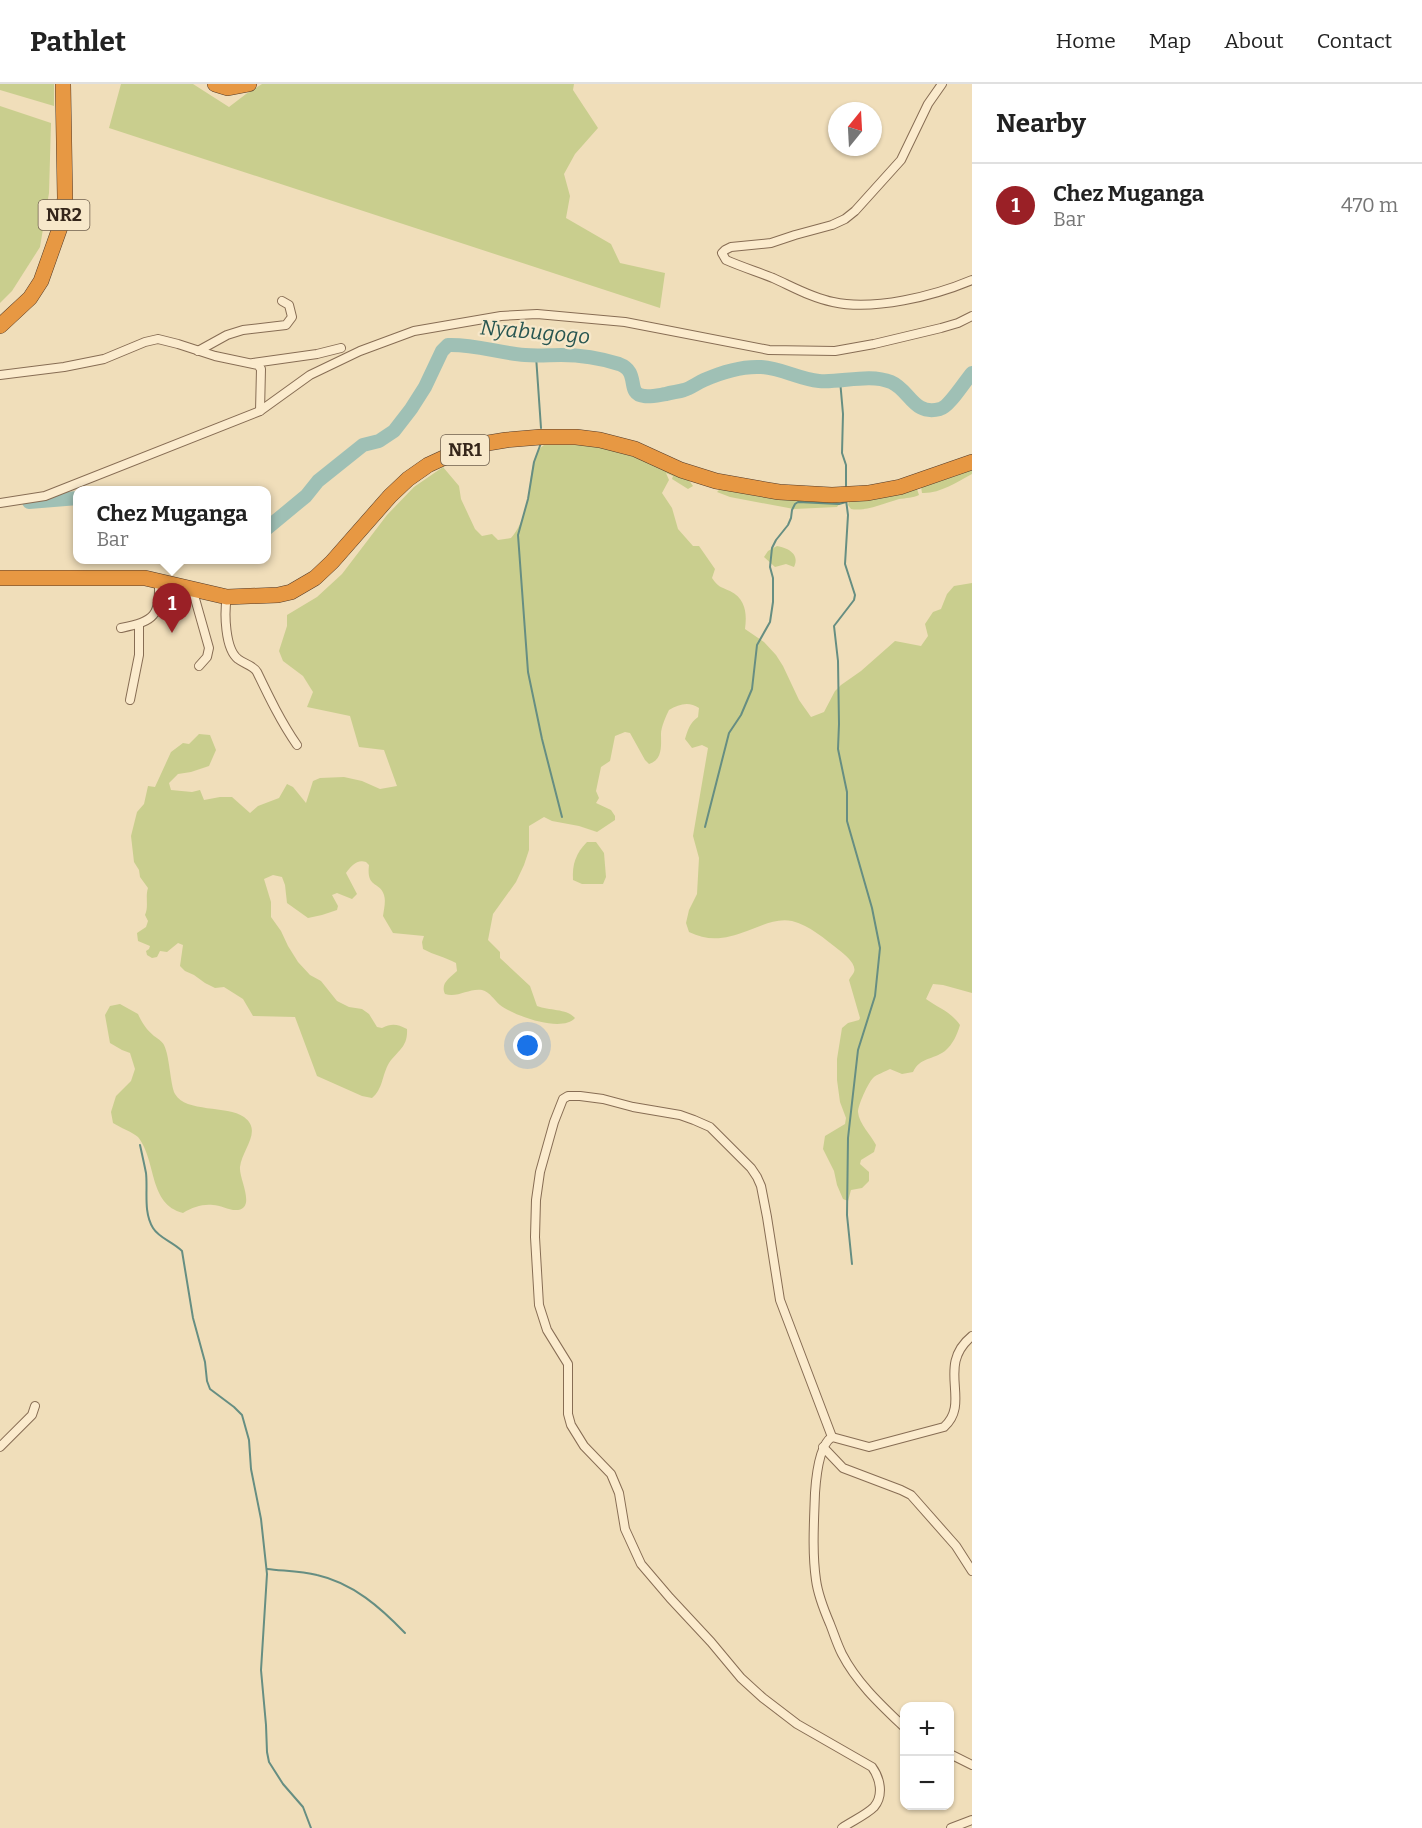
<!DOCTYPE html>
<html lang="en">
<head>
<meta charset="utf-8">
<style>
  :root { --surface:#fff; --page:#f6f6f6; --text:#222; --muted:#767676; --line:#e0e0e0; --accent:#9a2026 }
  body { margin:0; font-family:Bitter,serif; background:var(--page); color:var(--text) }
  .controls { position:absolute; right:18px; bottom:18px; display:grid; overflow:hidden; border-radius:12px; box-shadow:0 2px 4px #0004 }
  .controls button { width:54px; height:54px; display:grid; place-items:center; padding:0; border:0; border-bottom:2px solid var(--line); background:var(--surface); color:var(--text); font:30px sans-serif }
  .compass { position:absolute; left:828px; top:18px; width:54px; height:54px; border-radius:50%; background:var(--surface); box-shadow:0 2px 4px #0004; rotate:18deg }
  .you { position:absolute; left:528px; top:962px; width:21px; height:21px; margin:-15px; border:4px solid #fff; border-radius:50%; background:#1a73e8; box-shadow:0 0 0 9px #1a73e833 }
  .badge { display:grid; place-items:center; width:39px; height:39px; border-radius:50%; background:var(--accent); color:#fff; font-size:20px; font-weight:700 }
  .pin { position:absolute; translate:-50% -50px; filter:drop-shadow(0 2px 3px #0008) }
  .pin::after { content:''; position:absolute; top:32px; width:21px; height:18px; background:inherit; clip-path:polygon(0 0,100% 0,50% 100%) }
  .popup { position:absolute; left:73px; top:402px; width:198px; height:78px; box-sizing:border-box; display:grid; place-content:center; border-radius:12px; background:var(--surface); filter:drop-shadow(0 2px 4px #0005); font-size:20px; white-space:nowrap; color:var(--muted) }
  .popup b { font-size:22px; color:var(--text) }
  .popup::after { content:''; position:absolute; left:50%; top:100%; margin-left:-12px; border:12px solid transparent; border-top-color:var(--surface) }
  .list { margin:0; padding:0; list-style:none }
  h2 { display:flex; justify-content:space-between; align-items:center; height:78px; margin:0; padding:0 24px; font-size:26px }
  h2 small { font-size:20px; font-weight:400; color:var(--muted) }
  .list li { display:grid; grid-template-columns:39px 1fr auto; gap:18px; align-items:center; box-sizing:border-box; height:84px; padding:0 24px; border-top:2px solid var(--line) }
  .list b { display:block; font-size:22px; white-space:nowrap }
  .list p { margin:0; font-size:20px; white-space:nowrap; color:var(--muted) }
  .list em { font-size:20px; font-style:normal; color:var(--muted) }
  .map { position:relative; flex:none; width:972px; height:1744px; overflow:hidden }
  header { display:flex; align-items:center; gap:36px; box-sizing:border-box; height:84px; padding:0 30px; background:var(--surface); border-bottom:2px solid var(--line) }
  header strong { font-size:28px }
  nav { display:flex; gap:33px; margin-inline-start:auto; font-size:21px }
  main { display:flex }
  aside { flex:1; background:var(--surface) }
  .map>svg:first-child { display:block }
  .green { fill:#c9ce8e }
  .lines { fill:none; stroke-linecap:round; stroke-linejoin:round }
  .stream { stroke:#668e82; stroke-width:2 }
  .river { stroke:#9fc0b5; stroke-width:14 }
  .street-casing { stroke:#876d54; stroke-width:10 }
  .highway-casing { stroke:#543b29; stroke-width:16 }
  .street { stroke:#fbebcd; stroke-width:8 }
  .highway { stroke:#e79843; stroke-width:15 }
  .labels { text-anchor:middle; stroke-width:4.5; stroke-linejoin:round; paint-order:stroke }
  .shield { fill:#f7e8ca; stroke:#6f604f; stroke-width:1.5 }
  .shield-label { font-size:18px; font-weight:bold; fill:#35261a }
  .water-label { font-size:21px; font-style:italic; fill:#285651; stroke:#f7e8ca }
</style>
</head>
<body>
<header>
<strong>Pathlet</strong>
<nav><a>Home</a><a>Map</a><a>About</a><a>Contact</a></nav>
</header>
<main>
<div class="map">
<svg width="972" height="1744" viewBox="0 0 972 1744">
  <rect width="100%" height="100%" fill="#f0deba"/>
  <g class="green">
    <path d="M 0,0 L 54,0 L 54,22 L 0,6 Z"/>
    <path d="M 121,0 L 193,0 L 229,23 L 246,10 L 262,0 L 574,0 L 573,6 L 598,44 L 575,70 L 564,90 L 570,112 L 566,134 L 611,160 L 620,179 L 665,189 L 660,224 L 109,44 Z"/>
    <path d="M 0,22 L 51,39 L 49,109 L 40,163 L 12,207 L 0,219 Z"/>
    <path d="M 572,359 L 609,365 L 641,375 L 688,395 L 693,402 L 688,405 L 672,395 L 673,392 L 666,389 L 669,396 L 662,409 L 672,424 L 678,445 L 693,462 L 699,462 L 715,485 L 712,494 C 718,503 721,503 730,507 C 746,515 747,530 745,545 L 764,558 L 776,571 L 783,582 L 799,616 L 811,633 L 824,628 L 835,607 L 841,601 L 861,587 L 895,557 L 921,562 L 928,552 L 925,540 L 933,528 L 941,525 L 947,510 L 954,502 L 972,499 L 972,909 L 943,901 L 933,900 L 926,915 C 940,925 950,927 960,941 C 957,951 953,960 945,967 C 933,976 920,973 913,988 L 902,990 L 890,985 C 885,988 877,990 873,994 C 868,999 858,1021 858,1028 C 859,1040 871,1051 876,1061 L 874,1068 L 861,1076 L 860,1080 L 869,1088 L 869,1097 L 862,1104 L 851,1106 L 848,1117 L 843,1115 L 837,1101 L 834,1087 L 823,1065 L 825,1052 L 845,1040 L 846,1034 L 840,1018 L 837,996 L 837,975 L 842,944 L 848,939 L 859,936 L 860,934 L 849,896 C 850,893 853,891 854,888 C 857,880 844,870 839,866 C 825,855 809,841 792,837 C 775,834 762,842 747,847 C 726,855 709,858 689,848 L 686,839 L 689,826 L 697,810 L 699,774 L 693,752 L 708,664 L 702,661 L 692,664 L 685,655 C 688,645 690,639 698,633 L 699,624 C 689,617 679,620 669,626 C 666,632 661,643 661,650 C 661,661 663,676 649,680 L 645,676 L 630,649 L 625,648 L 615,652 L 610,677 L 601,683 L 596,707 L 599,714 L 596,719 L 611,726 L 615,732 L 615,736 L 597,748 L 579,742 L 552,737 L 544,733 L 529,742 L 529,766 L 524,781 L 516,798 L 493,830 L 488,856 L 500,868 L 500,874 L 530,902 L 537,922 C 549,927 566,924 575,934 C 562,949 514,932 500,921 C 494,916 490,908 482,906 C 469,904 458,914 445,910 C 440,899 450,894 457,887 L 456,879 C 445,873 434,871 423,865 L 422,858 L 424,852 L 393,849 L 383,832 C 384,825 386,817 384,811 C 380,797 366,805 369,781 L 366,778 C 357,775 351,782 346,789 L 357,810 L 352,815 L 337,809 L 332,811 L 338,822 L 337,826 L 322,831 L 308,834 L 287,819 L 285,801 L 282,793 L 273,791 L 264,795 L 271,818 L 271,833 L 281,847 L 288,862 L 298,878 L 310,891 L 321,897 L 337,917 L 349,923 L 362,925 L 369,930 L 377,943 L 382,944 C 392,939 397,940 407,945 C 408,963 398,966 389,979 C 382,991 383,1005 372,1014 L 362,1012 L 317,992 L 295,933 L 253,932 L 243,915 L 224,903 L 215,904 L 205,899 L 194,891 L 185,887 L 180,882 L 183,861 L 178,859 L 167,868 L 160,867 L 157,873 L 152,874 L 147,871 L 146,867 L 149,865 L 150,862 L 138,857 L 137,849 L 146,843 L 148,837 L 145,831 C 149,822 145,813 148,804 L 140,793 L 139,786 L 134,778 L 131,752 L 137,728 L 144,720 L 148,702 L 155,703 L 171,668 L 183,659 L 189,660 L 199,650 L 210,651 L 216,666 L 209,682 L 191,688 L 178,690 L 169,699 L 171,706 L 192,708 L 200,706 L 204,716 L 220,713 L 232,713 L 250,729 L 258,722 L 279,714 L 287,700 L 293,703 L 306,719 L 313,697 L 320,694 L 344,693 L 362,697 L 380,705 L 397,702 L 384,666 L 359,663 L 350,632 L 307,623 L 313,608 L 303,592 L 283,577 L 279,567 L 287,542 L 287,531 L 317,513 L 342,490 L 387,431 L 414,403 L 443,383 L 459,402 L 461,415 L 475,445 L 482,452 L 492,450 L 498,456 L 511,454 C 520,444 525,429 528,415 C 531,401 530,370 544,361 C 551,357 564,359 572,359 Z"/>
    <path d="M 972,384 L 972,390 C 957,398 939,410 922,409 L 921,403 L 956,392 Z"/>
    <path d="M 723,405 L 756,412 L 839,418 L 840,419 L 837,423 L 794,425 L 730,413 L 717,408 L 719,406 Z"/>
    <path d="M 917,405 L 919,411 C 913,414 906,414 899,415 C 886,419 864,428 851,425 L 848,421 L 849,417 Z"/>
    <path d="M 777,462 C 789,464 800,471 794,483 L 786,480 L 775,483 L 764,473 L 768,467 Z"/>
    <path d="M 587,758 L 596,758 L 604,769 L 606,793 L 603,800 L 582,800 L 573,796 C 572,780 576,769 587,758 Z"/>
    <path d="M 120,920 L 138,930 C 142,939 146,945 154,952 C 157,954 162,957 164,961 C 170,973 170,1000 175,1010 C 186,1029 227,1021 244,1033 C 263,1047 242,1065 240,1083 C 239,1093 251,1115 244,1123 C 236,1131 222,1121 213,1121 C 202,1120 193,1123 183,1129 C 148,1120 157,1077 138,1053 C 134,1049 119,1043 113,1039 L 111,1028 L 116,1012 L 131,997 L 135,985 L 130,969 L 122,966 L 110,959 L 105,931 L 110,922 Z"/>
  </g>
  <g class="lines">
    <g class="stream">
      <path d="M 536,272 L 541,344"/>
      <path d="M 840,296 L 843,330 L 842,369 L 846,381 L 846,403"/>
      <path d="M 541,359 L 534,378 L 528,415 L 518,451 L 528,588 L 542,655 L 562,733"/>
      <path d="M 846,416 L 848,431 L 845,480 L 855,511 L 854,516 L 834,542 L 838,577 L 839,640 L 838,665 L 847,708 L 847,737 L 872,824 L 880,864 L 875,912 L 858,966 L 848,1054 L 847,1131 L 852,1180"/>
      <path d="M 705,743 L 729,649 L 741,631 L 752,605 L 757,561 L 770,538 L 773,518 L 773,494 L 770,483 L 772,464 L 776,456 L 788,441 L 791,434 L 792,426 L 795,420 L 798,418 L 839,420 L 846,418"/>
      <path d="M 140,1061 C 142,1070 144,1079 146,1089 C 148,1106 143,1128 153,1144 C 159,1154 173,1158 182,1167 L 193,1234 L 205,1278 L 207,1297 L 210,1305 L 234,1323 L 242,1331 L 249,1356 L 251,1385 L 261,1435 L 267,1490 L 261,1586 L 266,1641 L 267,1668 L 269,1678 L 283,1700 L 303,1723 L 311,1744"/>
      <path d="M 267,1485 C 283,1487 301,1487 317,1491 C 353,1499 381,1524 405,1549"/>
    </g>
    <g class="river">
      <path d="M 29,418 L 78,414"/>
      <path d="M 266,445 L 306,412 L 318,397 L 363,361 L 379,357 L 394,347 L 411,325 L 425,303 L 442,267 L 448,261 C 474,260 499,269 525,271 C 537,272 549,271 561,271 C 580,271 600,274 619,280 C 641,288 625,310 644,312 C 651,313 659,311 666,310 C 672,308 678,308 684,306 C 691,304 697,299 704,296 C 722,288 742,282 761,283 C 781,284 799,295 819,297 C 841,299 869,289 891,298 C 910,306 913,332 940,325 C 949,323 965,297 972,289"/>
    </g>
    <defs>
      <g id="street">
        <path d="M 942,0 L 928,20 L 901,76 L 855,127 L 845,135 L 832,141 L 795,151 L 771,159 L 731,163 L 725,166 L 722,169 L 726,176 C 742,183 758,188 773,194 C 793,203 812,214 833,218 C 874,227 934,212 972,196"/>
        <path d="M 198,267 L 227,251 L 243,246 L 286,241 L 292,233 L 289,221 L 282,217"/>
        <path d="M 253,279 L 317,270 L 341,264"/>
        <path d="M 0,291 L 64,283 L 104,275 L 145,258 L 158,255 L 178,260 L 215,272 L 258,281 L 261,285 L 260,327"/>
        <path d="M 0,419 L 45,412 L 260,327 L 310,291 L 360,267 L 414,247 L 501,232 L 537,230 L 625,238 L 769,266 L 835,267 L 874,260 L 941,244 L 958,239 L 972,232"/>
        <path d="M 192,504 L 209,564 L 207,573 L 199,582"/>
        <path d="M 227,513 C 224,529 225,565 238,575 C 244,580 253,581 257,588 C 269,613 281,638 297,661"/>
        <path d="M 121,544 C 155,537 160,532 159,497"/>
        <path d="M 130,616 L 139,571 L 139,541"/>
        <path d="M 832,1353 L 780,1216 L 767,1133 L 761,1102 L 757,1093 L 751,1084 L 710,1043 L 694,1036 L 680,1031 L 633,1023 L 603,1015 L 580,1012 L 568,1012 L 563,1015 L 554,1038 L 540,1088 L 536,1116 L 535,1153 L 539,1221 L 547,1246 L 568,1280 L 568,1330 L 571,1341 L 584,1362 L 611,1390 L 619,1409 L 625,1445 L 641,1480 L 670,1514 L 711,1558 L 741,1594 L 763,1614 L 797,1640 L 872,1683 C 880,1694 884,1711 874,1723 C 866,1731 852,1737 842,1744"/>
        <path d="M 0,1363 L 32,1331 L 35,1322"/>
        <path d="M 823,1363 L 843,1384 L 901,1406 L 911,1411 L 956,1462 L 972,1487"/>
        <path d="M 904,1643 C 881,1621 857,1599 842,1570 C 837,1560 834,1550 830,1540 C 824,1526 818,1511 816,1496 C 812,1468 814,1437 815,1409 C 816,1394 819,1361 832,1353 L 869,1363 L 944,1343 C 972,1318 935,1282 972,1252"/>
        <path d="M 950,1670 L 972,1681"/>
        <path d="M 951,1744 L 972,1736"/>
      </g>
      <g id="highway">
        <path d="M 215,0 L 228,4 L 249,0"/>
        <path d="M 0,242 L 30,214 L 41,197 L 63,135 L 65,114 L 63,0"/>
        <path d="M 0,494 L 145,494 L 227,513 L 278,511 L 291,508 L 315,494 L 332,478 L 390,412 L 408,395 L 428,381 L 454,369 L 482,360 L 506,356 L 541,353 L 576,353 L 600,356 L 635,365 L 681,386 L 716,397 L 779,408 L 832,411 L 868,409 L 900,403 L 972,378"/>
      </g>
    </defs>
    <use href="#street" class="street-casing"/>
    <use href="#highway" class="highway-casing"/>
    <use href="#street" class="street"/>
    <use href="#highway" class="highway"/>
  </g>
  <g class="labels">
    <g class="shield">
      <rect x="38.5" y="116" width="51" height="30" rx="4.5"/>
      <rect x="441" y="351" width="48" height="30" rx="4.5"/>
    </g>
    <g class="shield-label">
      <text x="64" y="137">NR2</text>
      <text x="465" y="372">NR1</text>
    </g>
    <g class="water-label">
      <text transform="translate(535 248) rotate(5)" y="7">Nyabugogo</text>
    </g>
  </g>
</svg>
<div class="controls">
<button>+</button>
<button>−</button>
</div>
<svg class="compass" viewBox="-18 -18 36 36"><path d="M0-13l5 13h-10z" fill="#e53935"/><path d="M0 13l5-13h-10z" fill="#767676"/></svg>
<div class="you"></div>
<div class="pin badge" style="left:172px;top:549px">1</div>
<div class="popup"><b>Chez Muganga</b>Bar</div>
</div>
<aside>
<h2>Nearby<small></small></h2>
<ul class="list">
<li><span class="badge">1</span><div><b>Chez Muganga</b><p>Bar</p></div><em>470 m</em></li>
</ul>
</aside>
</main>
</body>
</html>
